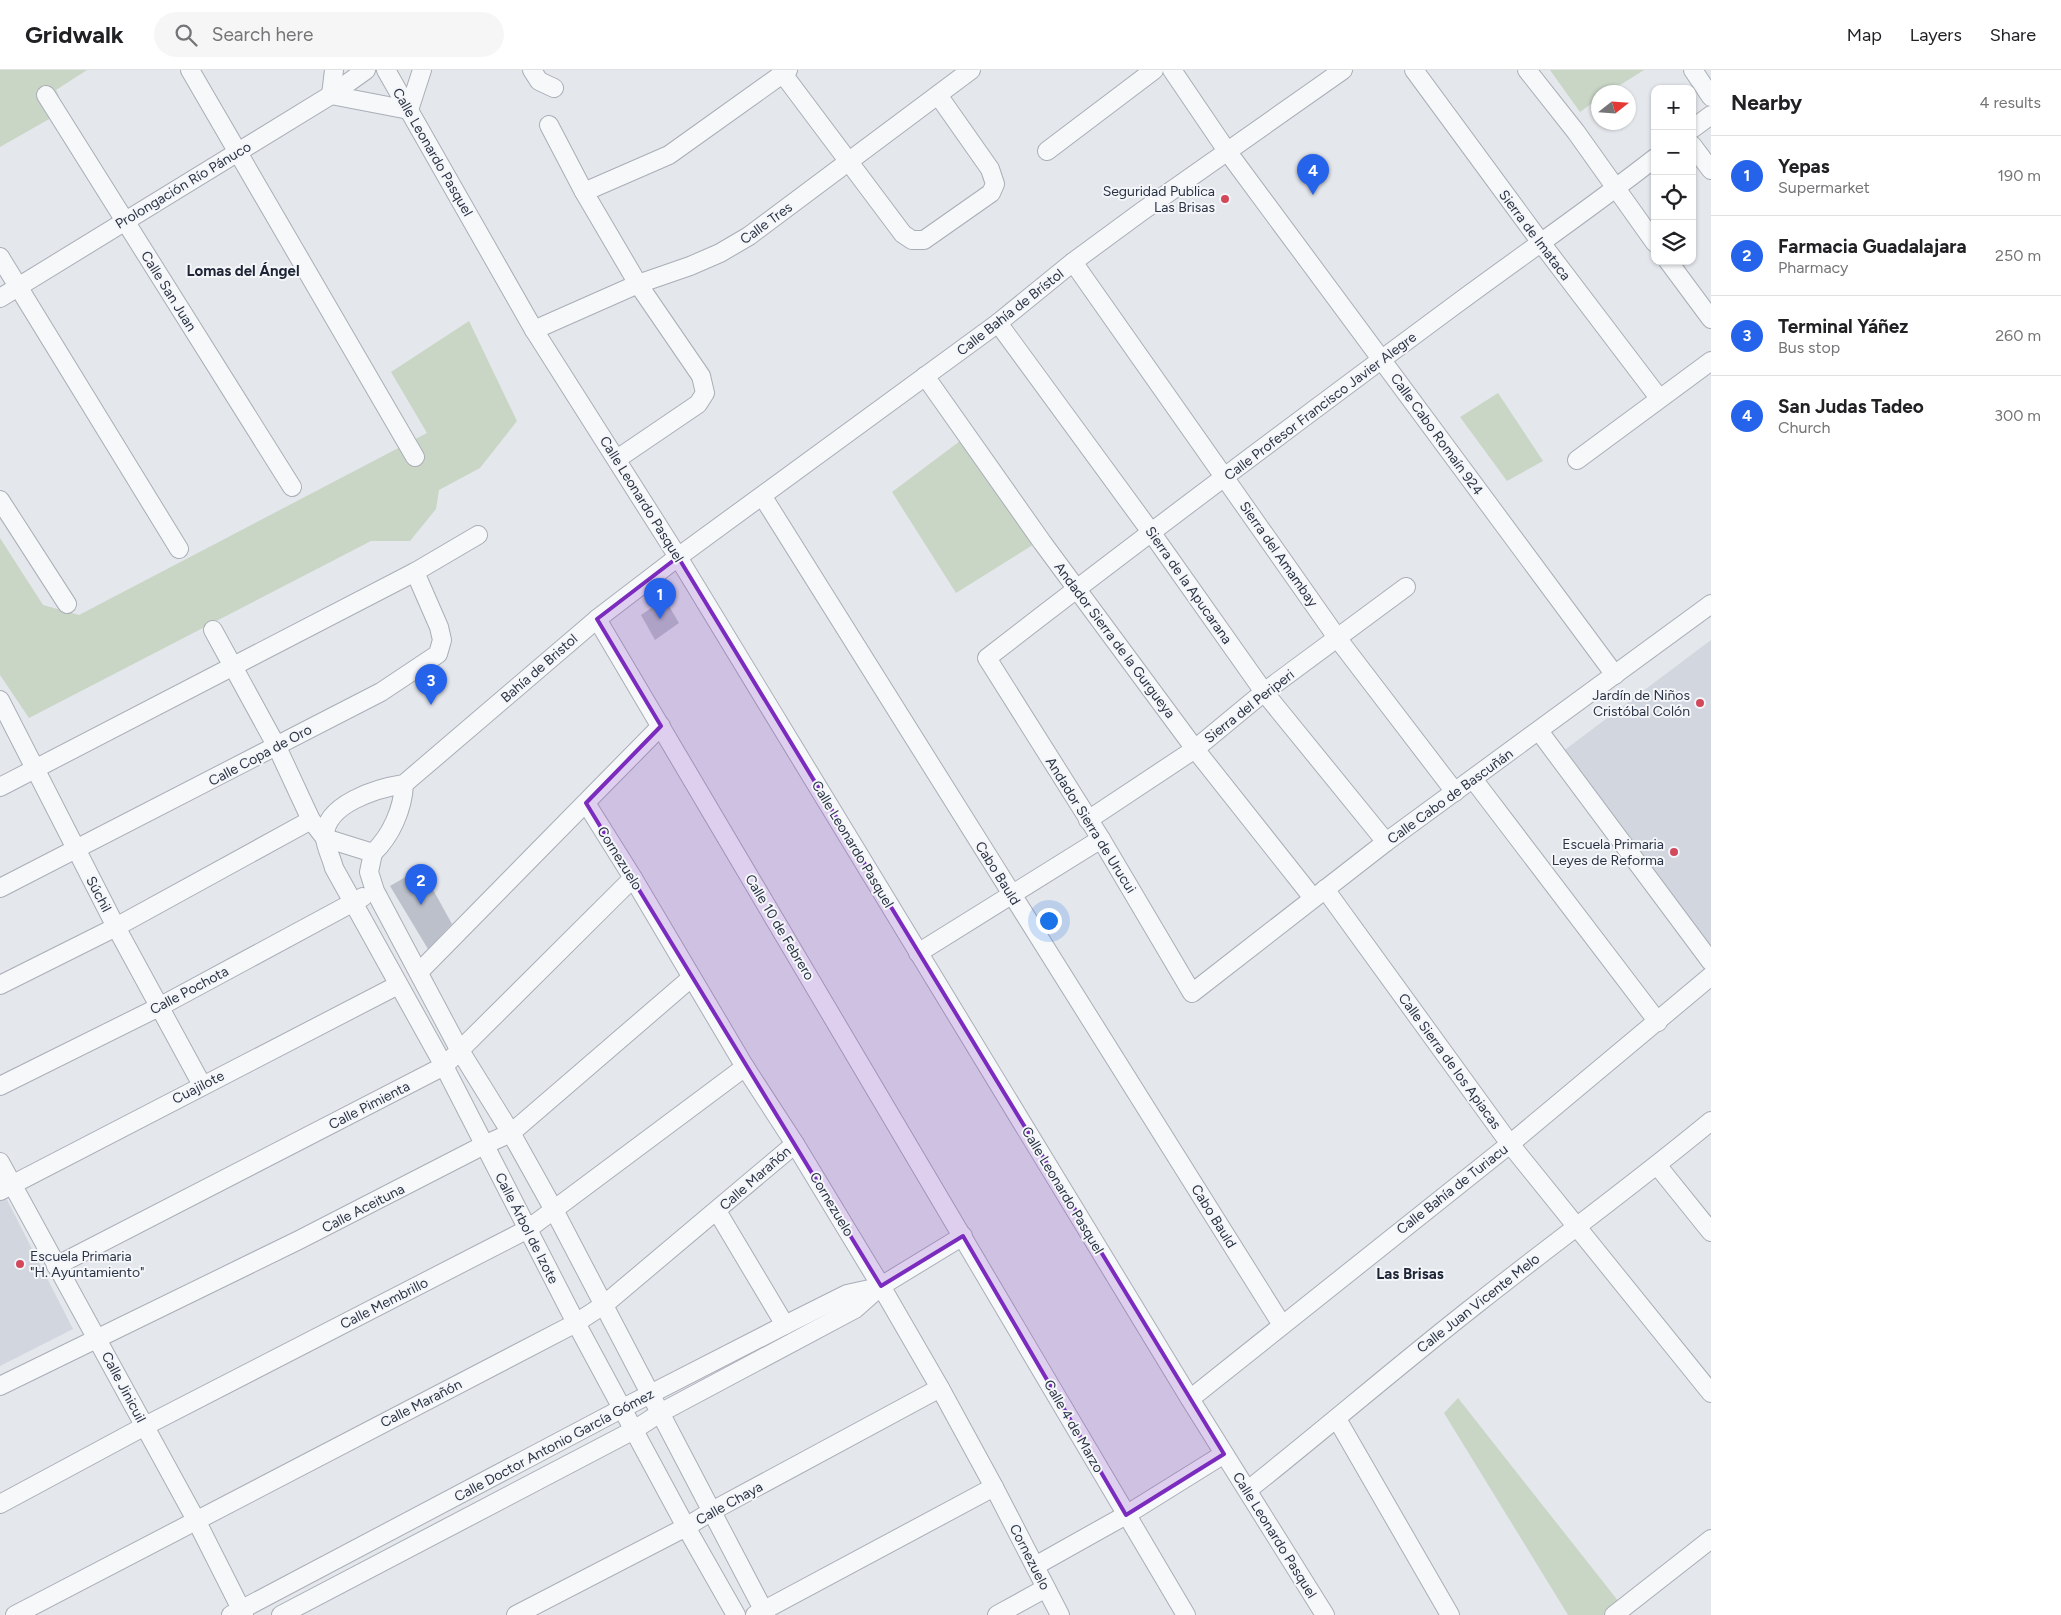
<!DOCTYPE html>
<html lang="en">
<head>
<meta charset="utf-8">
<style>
  :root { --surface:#fff; --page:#f6f6f6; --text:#202124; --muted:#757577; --line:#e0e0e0; --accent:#2563eb }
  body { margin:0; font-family:Figtree,sans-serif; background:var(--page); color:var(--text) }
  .controls { position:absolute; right:15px; top:15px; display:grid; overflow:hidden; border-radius:10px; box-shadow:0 1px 4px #0004 }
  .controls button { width:45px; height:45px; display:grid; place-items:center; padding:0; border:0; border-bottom:1px solid var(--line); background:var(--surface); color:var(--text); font:25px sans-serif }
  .compass { position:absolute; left:1591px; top:15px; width:45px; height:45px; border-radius:50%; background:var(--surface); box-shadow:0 1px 4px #0004; rotate:73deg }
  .you { position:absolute; left:1048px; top:850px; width:18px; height:18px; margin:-12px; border:4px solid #fff; border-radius:50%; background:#1a73e8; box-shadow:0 0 0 8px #1a73e833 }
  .badge { display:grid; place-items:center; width:32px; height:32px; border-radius:50%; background:var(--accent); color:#fff; font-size:16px; font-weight:700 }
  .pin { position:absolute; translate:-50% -41px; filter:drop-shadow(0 1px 2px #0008) }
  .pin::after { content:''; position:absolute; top:26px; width:18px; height:15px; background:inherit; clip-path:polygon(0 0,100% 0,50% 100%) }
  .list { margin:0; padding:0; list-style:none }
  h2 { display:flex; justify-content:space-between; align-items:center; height:65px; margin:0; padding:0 20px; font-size:21px }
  h2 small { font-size:16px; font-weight:400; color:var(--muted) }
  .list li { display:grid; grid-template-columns:32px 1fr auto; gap:15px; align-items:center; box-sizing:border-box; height:80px; padding:0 20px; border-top:1px solid var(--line) }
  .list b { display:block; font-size:19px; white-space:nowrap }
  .list p { margin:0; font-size:16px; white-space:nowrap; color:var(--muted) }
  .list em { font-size:16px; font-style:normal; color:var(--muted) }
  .icon { flex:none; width:28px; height:28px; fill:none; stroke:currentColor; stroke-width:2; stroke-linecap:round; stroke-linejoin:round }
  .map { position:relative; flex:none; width:1711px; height:1545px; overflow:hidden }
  header { display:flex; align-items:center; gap:30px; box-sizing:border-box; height:70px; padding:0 25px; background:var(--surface); border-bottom:1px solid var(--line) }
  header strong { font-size:24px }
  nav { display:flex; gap:28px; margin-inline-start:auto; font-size:18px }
  .search { width:350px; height:45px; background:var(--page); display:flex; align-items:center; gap:12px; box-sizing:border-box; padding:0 18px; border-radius:28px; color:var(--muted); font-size:19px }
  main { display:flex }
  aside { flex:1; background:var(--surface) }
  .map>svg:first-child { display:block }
  .built { fill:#d2d6de }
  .green { fill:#c9d6c5 }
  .building { fill:#bbc0ca }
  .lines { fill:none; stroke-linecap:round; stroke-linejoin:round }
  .minor-casing { stroke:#a9aeb7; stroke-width:20 }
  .minor { stroke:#f7f8fa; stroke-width:18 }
  .marked { fill:#7b2cbf; fill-opacity:0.2; stroke:#7b2cbf; stroke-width:4; stroke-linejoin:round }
  .poi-dot { fill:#d1495b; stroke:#f4f6f9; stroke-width:2 }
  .labels { text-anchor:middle; stroke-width:4; stroke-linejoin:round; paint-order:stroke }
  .street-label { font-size:14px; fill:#2b3445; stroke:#f4f6f9 }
  .poi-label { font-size:14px; fill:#2b3445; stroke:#f4f6f9; text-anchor:end }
  .neighbourhood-label { font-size:15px; font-weight:bold; fill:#1d2536; stroke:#f4f6f9 }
</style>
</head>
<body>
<header>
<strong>Gridwalk</strong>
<div class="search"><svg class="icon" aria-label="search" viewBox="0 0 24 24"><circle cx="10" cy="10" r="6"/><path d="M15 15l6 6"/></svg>Search here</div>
<nav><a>Map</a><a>Layers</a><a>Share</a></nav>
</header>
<main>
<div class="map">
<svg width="1711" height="1545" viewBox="0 0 1711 1545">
  <rect width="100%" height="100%" fill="#e4e7ec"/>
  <g class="built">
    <path d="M 1711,570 L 1711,882 L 1562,682 Z"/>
    <path d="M 5,1126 L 73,1259 L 0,1296 L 0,1129 Z"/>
  </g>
  <g class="green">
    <path d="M 0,0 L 87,0 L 56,20 L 65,40 L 0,77 Z"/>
    <path d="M 1550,0 L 1644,0 L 1609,22 L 1598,22 L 1598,29 L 1580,42 Z"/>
    <path d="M 469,251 L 517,351 L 480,398 L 439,420 L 436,439 L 410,471 L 371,471 L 29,648 L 0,605 L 0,468 L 43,535 L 79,545 L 427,363 L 391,302 Z"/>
    <path d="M 1498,323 L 1543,391 L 1507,411 L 1460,347 Z"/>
    <path d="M 964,368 L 1036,473 L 956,523 L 892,422 Z"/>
    <path d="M 1458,1328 L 1619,1532 L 1603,1545 L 1568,1545 L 1444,1343 Z"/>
  </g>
  <g class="building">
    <path d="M 657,534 L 669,536 L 679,553 L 655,570 L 641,545 Z"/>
    <path d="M 421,798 L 452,854 L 428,879 L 390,816 Z"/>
  </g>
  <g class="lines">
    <defs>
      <g id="minor">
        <path d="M 190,0 L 415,387"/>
        <path d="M 334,0 L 331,25 L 409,40 L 422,0"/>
        <path d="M 386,0 L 534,260 L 678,487 L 1190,1329 L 1325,1545"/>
        <path d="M 532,0 L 539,11 L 554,18"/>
        <path d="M 1172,0 L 1227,81 L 1615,605"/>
        <path d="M 1414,0 L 1542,174 L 1659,328"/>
        <path d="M 1527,0 L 1576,62 L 1655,173"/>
        <path d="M 1693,0 L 1711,27"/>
        <path d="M 783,4 L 903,164 L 912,170 L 924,170 L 991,123 L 995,114 L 990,99 L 938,25"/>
        <path d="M 46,25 L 292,417"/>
        <path d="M 549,55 L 584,122 L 638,214 L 701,306 L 705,323 L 698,334 L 617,389"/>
        <path d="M 1692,59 L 1711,45"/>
        <path d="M 1692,75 L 1711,100"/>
        <path d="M 1047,81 L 1154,0"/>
        <path d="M 1655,88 C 1591,138 1524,184 1459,232 C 1301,349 1143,467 987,588 L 1101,769 L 1192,923 L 1386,772 L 1711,534"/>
        <path d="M 584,122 L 669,85 L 788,0"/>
        <path d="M 0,187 L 179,479"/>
        <path d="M 1668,191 L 1711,249"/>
        <path d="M 1073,192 L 1338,569 L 1455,722"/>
        <path d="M 0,228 L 331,25 L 366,0"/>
        <path d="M 998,253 L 1151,462 L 1264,622 L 1386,772"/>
        <path d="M 534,260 L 638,214 L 690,196 L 720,183 L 749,166 L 971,0"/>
        <path d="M 925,306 L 1042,472 L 1195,679 L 1313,828"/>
        <path d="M 1577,390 L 1711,291"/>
        <path d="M 763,427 L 1282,1255"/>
        <path d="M 0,430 L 67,534"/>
        <path d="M 597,549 L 1186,1545"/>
        <path d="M 213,560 L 277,677 L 311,750 L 325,768 L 373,783"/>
        <path d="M 0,630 L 116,857 L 202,1015"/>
        <path d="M 1539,661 L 1711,892"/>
        <path d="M 1473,709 L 1658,952"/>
        <path d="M 0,717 L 415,502 L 478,465"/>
        <path d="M 586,733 L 633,808 L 745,997 L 795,1074 L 881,1216 L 940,1318 L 994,1417 L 1060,1545"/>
        <path d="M 1088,750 L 1195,679 L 1264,622 L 1406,517"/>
        <path d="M 373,783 L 369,802 L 375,821 L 459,979 L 511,1063 L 554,1140 L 766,1545"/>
        <path d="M 373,783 C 391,766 403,739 404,714"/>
        <path d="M 0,818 L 381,622 L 438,584 L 442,570 L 439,557 L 415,502"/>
        <path d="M 1325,819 L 1510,1074 L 1711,1323"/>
        <path d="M 918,883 L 1101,769"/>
        <path d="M 419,902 L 661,656"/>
        <path d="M 0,915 L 116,857 L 311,750"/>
        <path d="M 0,1016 L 159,937 L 363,827"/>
        <path d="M 0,1092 L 196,1450 L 244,1545"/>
        <path d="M 1657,1095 L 1711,1162"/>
        <path d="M 0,1121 L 398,915"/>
        <path d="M 717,1141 L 785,1255"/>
        <path d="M 56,1196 L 444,996 L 633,808"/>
        <path d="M 0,1316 L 299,1170 L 484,1075 L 511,1063 L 691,908"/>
        <path d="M 1190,1329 L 1510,1074 L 1711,906"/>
        <path d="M 1337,1349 L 1450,1545"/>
        <path d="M 1248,1420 C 1325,1359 1400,1294 1478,1233 C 1555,1172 1635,1114 1711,1051"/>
        <path d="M 0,1434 L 145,1356 L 528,1159 L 745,997"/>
        <path d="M 1035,1496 L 1126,1445 L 1224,1384"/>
        <path d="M 15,1545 L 576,1253 L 605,1234 L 795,1074"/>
        <path d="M 231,1545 L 623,1338 L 785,1255 L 847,1224 L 879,1217"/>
        <path d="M 281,1545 L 634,1360 L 660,1343 L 855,1239 L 881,1216 L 963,1166"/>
        <path d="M 516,1545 L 686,1457 L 712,1441 L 940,1318"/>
        <path d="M 736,1545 L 686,1457 L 576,1253 L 444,996 L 334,798 C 332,789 326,778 325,768 C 323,734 378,718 404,714 L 597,549 L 678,487 L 998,253 L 1073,192 L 1141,142 L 1343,0"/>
        <path d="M 755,1545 L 994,1417"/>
        <path d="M 997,1545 L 1046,1518"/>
        <path d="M 1614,1545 L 1711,1469"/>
      </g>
    </defs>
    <use href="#minor" class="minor-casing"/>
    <use href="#minor" class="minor"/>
  </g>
  <path class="marked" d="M 678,487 L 1224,1384 L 1126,1445 L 963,1166 L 881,1216 L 586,733 L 661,656 L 597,549 Z"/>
  <g class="poi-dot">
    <circle cx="1225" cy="129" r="5"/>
    <circle cx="1700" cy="633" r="5"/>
    <circle cx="1674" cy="782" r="5"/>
    <circle cx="20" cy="1194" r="5"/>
  </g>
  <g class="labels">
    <g class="street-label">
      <text transform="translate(433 82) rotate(60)" y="5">Calle Leonardo Pasquel</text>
      <text transform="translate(183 115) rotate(-31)" y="5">Prolongación Río Pánuco</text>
      <text transform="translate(766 153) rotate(-36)" y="5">Calle Tres</text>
      <text transform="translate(1535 165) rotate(53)" y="5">Sierra de Imataca</text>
      <text transform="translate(169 221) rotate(58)" y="5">Calle San Juan</text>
      <text transform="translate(1010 242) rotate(-38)" y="5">Calle Bahía de Brístol</text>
      <text transform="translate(1320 336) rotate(-37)" y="5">Calle Profesor Francisco Javier Alegre</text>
      <text transform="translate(1437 364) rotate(54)" y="5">Calle Cabo Romaín 924</text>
      <text transform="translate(642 429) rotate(58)" y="5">Calle Leonardo Pasquel</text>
      <text transform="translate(1279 484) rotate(55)" y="5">Sierra del Amambay</text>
      <text transform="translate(1189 515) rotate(55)" y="5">Sierra de la Apucarana</text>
      <text transform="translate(1115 570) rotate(53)" y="5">Andador Sierra de la Gurgueya</text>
      <text transform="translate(539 598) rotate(-41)" y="5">Bahía de Bristol</text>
      <text transform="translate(1249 636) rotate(-38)" y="5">Sierra del Periperi</text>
      <text transform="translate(260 685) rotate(-28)" y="5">Calle Copa de Oro</text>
      <text transform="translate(1450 726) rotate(-36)" y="5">Calle Cabo de Bascuñán</text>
      <text transform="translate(1091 755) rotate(58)" y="5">Andador Sierra de Urucui</text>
      <text transform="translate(853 774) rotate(59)" y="5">Calle Leonardo Pasquel</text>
      <text transform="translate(620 788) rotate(58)" y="5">Cornezuelo</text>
      <text transform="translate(998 803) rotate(58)" y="5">Cabo Bauld</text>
      <text transform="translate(99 824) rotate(62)" y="5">Súchil</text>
      <text transform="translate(780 857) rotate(59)" y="5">Calle 10 de Febrero</text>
      <text transform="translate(189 920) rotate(-28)" y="5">Calle Pochota</text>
      <text transform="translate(1450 991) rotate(54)" y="5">Calle Sierra de los Apiacas</text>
      <text transform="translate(198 1017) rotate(-27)" y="5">Cuajilote</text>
      <text transform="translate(369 1035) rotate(-27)" y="5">Calle Pimienta</text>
      <text transform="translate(755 1108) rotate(-41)" y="5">Calle Marañón</text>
      <text transform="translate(1452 1119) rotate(-38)" y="5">Calle Bahía de Turiacu</text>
      <text transform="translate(1063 1120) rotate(59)" y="5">Calle Leonardo Pasquel</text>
      <text transform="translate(832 1134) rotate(59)" y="5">Cornezuelo</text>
      <text transform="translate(363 1138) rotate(-27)" y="5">Calle Aceituna</text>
      <text transform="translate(1214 1146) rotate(58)" y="5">Cabo Bauld</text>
      <text transform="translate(527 1158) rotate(63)" y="5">Calle Árbol de Izote</text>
      <text transform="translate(384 1233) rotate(-27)" y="5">Calle Membrillo</text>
      <text transform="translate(1478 1233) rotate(-38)" y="5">Calle Juan Vicente Melo</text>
      <text transform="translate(124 1317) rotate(62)" y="5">Calle Jinicuil</text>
      <text transform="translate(421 1333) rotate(-27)" y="5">Calle Marañón</text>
      <text transform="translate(1074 1356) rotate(60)" y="5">Calle 4 de Marzo</text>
      <text transform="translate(554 1375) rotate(-28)" y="5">Calle Doctor Antonio García Gómez</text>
      <text transform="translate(729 1433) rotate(-29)" y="5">Calle Chaya</text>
      <text transform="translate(1275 1465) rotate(58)" y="5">Calle Leonardo Pasquel</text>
      <text transform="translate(1030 1487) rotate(63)" y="5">Cornezuelo</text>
    </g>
    <g class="poi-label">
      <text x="1215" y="126">Seguridad Publica<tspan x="1215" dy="16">Las Brisas</tspan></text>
      <text x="1690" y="630">Jardín de Niños<tspan x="1690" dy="16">Cristóbal Colón</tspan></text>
      <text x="1664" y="779">Escuela Primaria<tspan x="1664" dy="16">Leyes de Reforma</tspan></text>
      <text x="30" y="1191" text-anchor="start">Escuela Primaria<tspan x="30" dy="16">"H. Ayuntamiento"</tspan></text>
    </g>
    <g class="neighbourhood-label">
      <text x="243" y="206">Lomas del Ángel</text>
      <text x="1410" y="1209">Las Brisas</text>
    </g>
  </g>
</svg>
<div class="controls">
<button>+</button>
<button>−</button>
<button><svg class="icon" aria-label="locate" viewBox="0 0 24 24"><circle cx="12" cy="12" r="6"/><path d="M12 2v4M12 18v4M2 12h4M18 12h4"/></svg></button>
<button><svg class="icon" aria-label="layers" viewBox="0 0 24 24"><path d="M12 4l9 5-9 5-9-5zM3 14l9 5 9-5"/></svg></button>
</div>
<svg class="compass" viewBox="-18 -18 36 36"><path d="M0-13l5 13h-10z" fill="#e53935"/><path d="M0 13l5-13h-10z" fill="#757577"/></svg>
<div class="you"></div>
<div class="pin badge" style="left:660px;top:549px">1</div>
<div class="pin badge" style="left:421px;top:835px">2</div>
<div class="pin badge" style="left:431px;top:635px">3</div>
<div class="pin badge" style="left:1313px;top:125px">4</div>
</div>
<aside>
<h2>Nearby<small>4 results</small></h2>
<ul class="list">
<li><span class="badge">1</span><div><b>Yepas</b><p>Supermarket</p></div><em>190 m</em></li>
<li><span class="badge">2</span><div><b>Farmacia Guadalajara</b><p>Pharmacy</p></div><em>250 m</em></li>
<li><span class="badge">3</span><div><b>Terminal Yáñez</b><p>Bus stop</p></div><em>260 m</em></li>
<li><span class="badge">4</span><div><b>San Judas Tadeo</b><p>Church</p></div><em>300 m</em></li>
</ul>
</aside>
</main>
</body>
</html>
